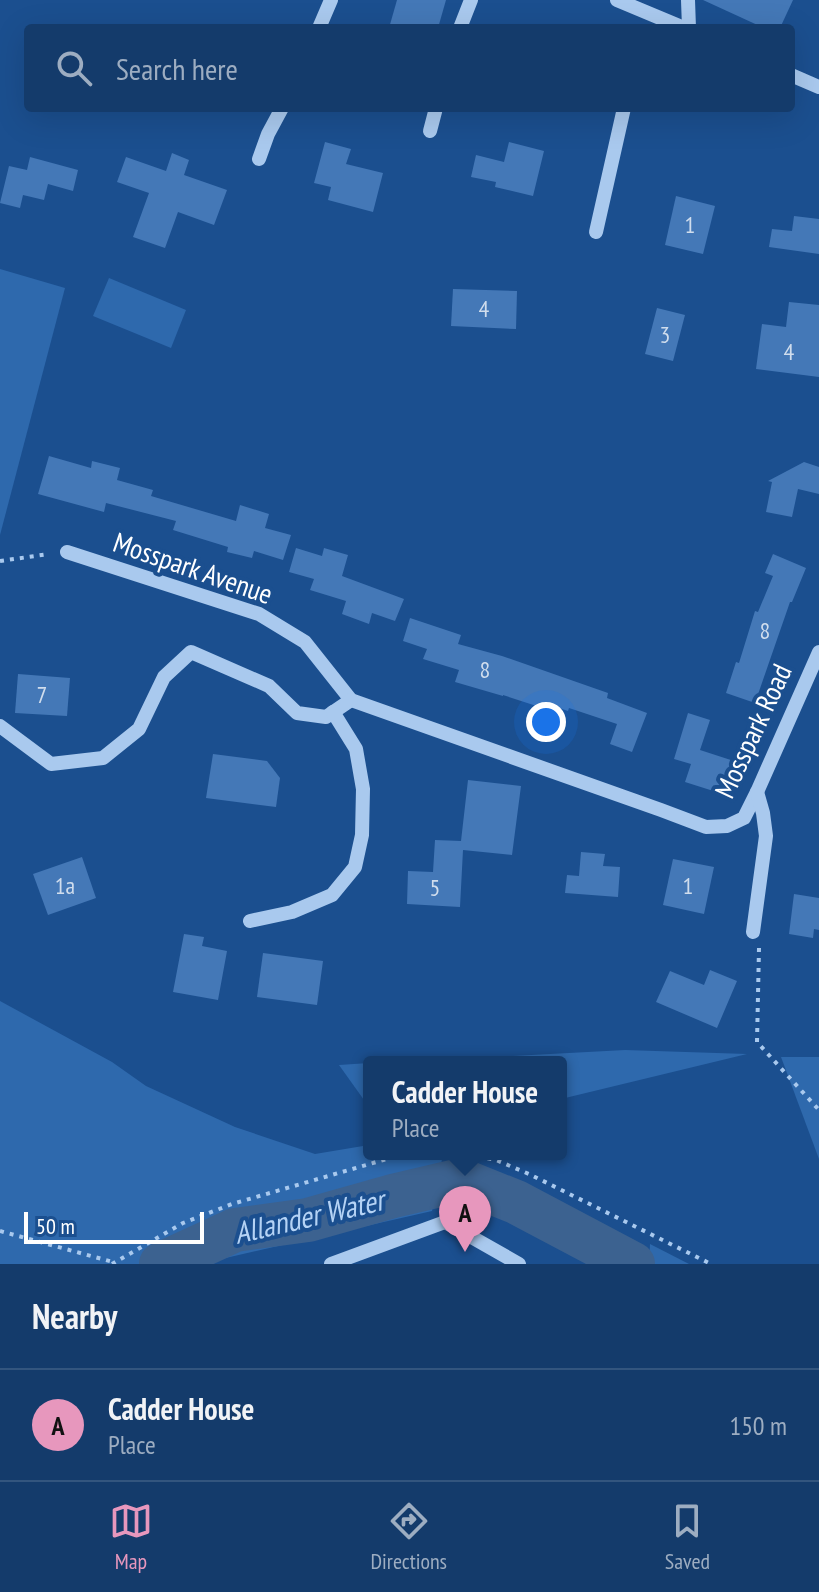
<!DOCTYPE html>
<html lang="en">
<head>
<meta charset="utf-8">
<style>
  :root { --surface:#143b6b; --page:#214673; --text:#f1f3f6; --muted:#9dadc1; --line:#33557e; --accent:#e797bd }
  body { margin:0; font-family:"PT Sans Narrow",sans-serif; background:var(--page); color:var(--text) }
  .scale { position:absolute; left:24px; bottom:20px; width:180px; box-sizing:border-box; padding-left:8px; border:4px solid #fff; border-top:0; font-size:22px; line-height:28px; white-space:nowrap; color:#fff; -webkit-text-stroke:6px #1b4f8f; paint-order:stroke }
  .you { position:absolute; left:546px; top:722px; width:28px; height:28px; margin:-20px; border:6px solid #fff; border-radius:50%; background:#1a73e8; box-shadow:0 0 0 12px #1a73e833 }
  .badge { display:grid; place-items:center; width:52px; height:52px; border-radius:50%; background:var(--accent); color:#111; font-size:26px; font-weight:700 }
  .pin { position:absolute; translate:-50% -66px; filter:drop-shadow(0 2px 4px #0008) }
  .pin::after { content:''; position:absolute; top:42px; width:28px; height:24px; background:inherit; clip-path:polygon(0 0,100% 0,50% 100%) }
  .popup { position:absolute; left:363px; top:1056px; width:204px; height:104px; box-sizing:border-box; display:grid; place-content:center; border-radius:8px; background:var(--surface); filter:drop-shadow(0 2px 6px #0005); font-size:26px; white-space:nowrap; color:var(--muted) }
  .popup b { font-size:30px; color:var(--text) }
  .popup::after { content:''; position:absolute; left:50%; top:100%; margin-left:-16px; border:16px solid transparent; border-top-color:var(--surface) }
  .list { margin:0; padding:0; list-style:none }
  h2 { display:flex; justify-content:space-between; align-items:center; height:104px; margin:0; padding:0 32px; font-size:34px }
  h2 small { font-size:26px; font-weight:400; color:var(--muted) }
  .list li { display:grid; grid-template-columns:52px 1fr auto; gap:24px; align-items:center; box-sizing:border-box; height:112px; padding:0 32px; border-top:2px solid var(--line) }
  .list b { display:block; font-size:30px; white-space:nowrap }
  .list p { margin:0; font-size:26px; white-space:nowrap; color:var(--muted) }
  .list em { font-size:26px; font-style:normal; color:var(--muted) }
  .icon { flex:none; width:44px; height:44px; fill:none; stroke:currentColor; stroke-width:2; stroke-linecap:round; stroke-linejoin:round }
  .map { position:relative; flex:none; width:819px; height:1264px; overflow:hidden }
  .search { position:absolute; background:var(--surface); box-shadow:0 8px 32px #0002; left:24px; right:24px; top:24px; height:88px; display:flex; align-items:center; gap:20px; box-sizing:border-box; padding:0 28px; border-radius:8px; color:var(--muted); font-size:30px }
  .sheet { height:216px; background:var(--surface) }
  nav { display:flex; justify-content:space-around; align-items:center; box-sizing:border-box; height:112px; border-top:2px solid var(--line); background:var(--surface); font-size:22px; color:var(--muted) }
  nav a { display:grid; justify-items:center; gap:4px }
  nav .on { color:var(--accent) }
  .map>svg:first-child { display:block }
  .green { fill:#2e69ad }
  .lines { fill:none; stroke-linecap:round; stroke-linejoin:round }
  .river { stroke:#3c6290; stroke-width:44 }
  .building { fill:#4478b7 }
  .path { stroke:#a9c9ee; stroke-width:4; stroke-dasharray:4 6; stroke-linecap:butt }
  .minor { stroke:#a9c9ee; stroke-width:14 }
  .labels { text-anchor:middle; stroke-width:8; stroke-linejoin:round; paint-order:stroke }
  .number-label { font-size:24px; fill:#d0dded }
  .street-label { font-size:28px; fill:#fff; stroke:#1b4f8f }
  .water-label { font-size:30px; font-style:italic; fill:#b5d3f5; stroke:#1b4f8f }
</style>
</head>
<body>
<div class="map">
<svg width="819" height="1264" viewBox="0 0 819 1264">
  <rect width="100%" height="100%" fill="#1b4f8f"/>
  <g class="green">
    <path d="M 0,269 L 65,288 L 0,535 Z"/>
    <path d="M 109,278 L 186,310 L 171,348 L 93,316 Z"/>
    <path d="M 0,1001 L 112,1062 L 146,1086 L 235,1127 L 315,1154 L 369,1145 L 369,1154 L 443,1154 L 432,1211 L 217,1260 L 209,1264 L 0,1264 Z"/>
    <path d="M 625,1050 L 747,1054 L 561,1099 L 561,1062 L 400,1062 Z"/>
    <path d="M 781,1057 L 819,1057 L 819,1159 Z"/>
    <path d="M 369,1063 L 369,1107 L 339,1065 Z"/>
    <path d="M 650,1244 L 689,1264 L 649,1264 Z"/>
  </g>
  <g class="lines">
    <path class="river" d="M 161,1264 L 235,1230 L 308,1220 L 393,1196 L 461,1180 L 516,1202 L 633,1264"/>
  </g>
  <g class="building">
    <path d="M 397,0 L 446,0 L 438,28 L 389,28 Z"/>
    <path d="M 703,0 L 793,0 L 780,28 L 764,28 Z"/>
    <path d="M 325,142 L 351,149 L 346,164 L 383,173 L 373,212 L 328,200 L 331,187 L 314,183 Z"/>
    <path d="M 509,142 L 544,151 L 533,196 L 495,187 L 496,182 L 471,177 L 476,155 L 504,162 Z"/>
    <path d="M 172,153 L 189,160 L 184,175 L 227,190 L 214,225 L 178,212 L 165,248 L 133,237 L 149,193 L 117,182 L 126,157 L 166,171 Z"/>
    <path d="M 30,157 L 78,170 L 73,191 L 48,184 L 44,200 L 23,195 L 20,208 L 0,203 L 9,166 L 27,170 Z"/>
    <path d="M 676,196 L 715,206 L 703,254 L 665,245 Z"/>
    <path d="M 794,216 L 819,219 L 819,254 L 769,247 L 772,229 L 792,231 Z"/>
    <path d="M 453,289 L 517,291 L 516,329 L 451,326 Z"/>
    <path d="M 789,302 L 819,305 L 819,377 L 756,369 L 762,324 L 786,327 Z"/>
    <path d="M 657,308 L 685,315 L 673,361 L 645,354 Z"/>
    <path d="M 49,456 L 91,468 L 92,461 L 120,468 L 117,480 L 153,490 L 151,496 L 236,521 L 240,505 L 269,514 L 265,528 L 291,535 L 283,560 L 254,551 L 252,558 L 227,552 L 228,547 L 173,530 L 176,521 L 106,503 L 104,512 L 38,494 Z"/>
    <path d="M 804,462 L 819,467 L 819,494 L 798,489 L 792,517 L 766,512 L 772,482 L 768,481 Z"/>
    <path d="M 296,548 L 322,556 L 324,548 L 348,555 L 342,576 L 404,599 L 395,621 L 372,613 L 369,624 L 342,614 L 346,601 L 310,590 L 314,579 L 289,572 Z"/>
    <path d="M 773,554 L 806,568 L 792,602 L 790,602 L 755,703 L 726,693 L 736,662 L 739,663 L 755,611 L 758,612 L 773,576 L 765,573 Z"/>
    <path d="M 410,618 L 461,635 L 458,644 L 502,656 L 608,693 L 607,698 L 647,713 L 632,752 L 610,744 L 617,724 L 569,708 L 568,711 L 559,708 L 558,713 L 503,695 L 503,696 L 455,682 L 459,670 L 423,659 L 427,649 L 403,641 Z"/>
    <path d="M 18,674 L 70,678 L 67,716 L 15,713 Z"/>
    <path d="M 688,713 L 710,720 L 700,750 L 737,762 L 726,795 L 685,782 L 691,764 L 674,759 Z"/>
    <path d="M 213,754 L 267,761 L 280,778 L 276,807 L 206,798 Z"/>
    <path d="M 468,780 L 521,786 L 512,855 L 463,850 L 460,907 L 407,904 L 408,871 L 433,872 L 435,840 L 461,841 Z"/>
    <path d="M 581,852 L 605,854 L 603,866 L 620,867 L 618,897 L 565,893 L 567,875 L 579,876 Z"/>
    <path d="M 82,857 L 96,898 L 48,915 L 33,874 Z"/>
    <path d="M 673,859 L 714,867 L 704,914 L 663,905 Z"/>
    <path d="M 794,894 L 819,898 L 819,930 L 814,929 L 813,938 L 789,934 Z"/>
    <path d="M 184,934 L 204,937 L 202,946 L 227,951 L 218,1000 L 173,992 Z"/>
    <path d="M 263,953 L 323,961 L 317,1005 L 257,997 Z"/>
    <path d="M 710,970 L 737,981 L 717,1028 L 656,1002 L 670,971 L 704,985 Z"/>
  </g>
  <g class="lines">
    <g class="path">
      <path d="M 0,561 L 49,554"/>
      <path d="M 759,948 L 757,1042 L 819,1110"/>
      <path d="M 468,1154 L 496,1160 L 529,1174 L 711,1264"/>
      <path d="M 0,1231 L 113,1262"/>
      <path d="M 112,1264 L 183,1223 L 232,1204 L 397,1156 L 411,1154"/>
    </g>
    <g class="minor">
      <path d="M 617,0 L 684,28"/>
      <path d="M 688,0 L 689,28"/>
      <path d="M 319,28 L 331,0"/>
      <path d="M 460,28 L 471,0"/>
      <path d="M 791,75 L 819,87"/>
      <path d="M 430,131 L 436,108"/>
      <path d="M 259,159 L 268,134 L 282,108"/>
      <path d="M 596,232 L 624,108"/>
      <path d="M 67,552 L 259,614 L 305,642 L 351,700 L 661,810 L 706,827 L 727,826 L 744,818 L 757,792 L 819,652"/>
      <path d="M 0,726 L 51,764 L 103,758 L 139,729 L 164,677 L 191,652 L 269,686 L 297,713 L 326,717 L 351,700"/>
      <path d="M 250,921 L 292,912 L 332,895 L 355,867 L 362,835 L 363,789 L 356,749 L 333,712"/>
      <path d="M 753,932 L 766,836 L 763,813 L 757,792"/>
      <path d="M 331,1264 L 445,1222 L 519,1264"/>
    </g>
  </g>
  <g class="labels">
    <g class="number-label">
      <text x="690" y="233">1</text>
      <text x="484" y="317">4</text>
      <text x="665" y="343">3</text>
      <text x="789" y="360">4</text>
      <text x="765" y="639">8</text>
      <text x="485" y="678">8</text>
      <text x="42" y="703">7</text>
      <text x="65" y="894">1a</text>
      <text x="688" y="894">1</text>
      <text x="435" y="896">5</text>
    </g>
    <g class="street-label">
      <text transform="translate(193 568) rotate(19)" y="10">Mosspark Avenue</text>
      <text transform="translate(753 731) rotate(-65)" y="10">Mosspark Road</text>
    </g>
    <g class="water-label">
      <text transform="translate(309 1217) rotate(-13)" y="10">Allander Water</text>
    </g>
  </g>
</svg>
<div class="scale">50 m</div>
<div class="you"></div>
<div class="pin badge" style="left:465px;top:1252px">A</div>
<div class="popup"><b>Cadder House</b>Place</div>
<div class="search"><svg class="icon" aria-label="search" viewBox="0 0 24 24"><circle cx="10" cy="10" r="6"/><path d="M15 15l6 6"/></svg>Search here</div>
</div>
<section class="sheet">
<h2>Nearby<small></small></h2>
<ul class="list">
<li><span class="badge">A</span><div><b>Cadder House</b><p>Place</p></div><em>150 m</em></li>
</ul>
</section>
<nav>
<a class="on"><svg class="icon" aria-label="map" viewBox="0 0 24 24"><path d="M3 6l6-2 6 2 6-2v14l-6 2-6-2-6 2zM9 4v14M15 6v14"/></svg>Map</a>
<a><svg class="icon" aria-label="directions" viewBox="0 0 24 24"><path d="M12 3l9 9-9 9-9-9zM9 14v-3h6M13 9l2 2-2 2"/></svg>Directions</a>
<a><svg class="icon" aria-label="saved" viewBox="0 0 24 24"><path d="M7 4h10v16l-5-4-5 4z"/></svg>Saved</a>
</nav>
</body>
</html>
